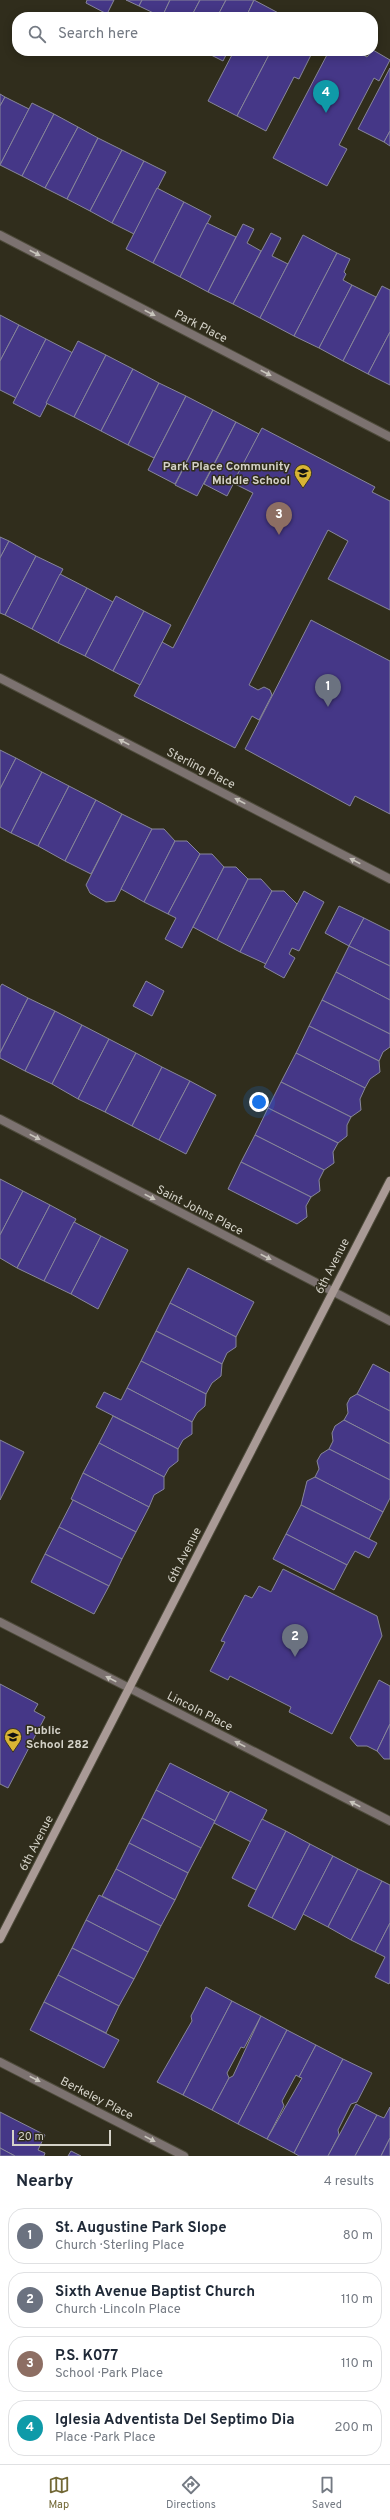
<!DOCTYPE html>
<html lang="en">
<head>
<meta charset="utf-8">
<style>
  :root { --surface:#fff; --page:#f6f6f7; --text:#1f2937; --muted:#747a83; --line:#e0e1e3; --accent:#726836 }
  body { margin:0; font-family:Overpass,sans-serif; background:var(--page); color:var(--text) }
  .scale { position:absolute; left:12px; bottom:10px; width:99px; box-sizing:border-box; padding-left:4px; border:2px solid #d4d2c8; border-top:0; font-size:11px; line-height:14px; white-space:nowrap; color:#d4d2c8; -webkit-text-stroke:3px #302d1c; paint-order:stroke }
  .you { position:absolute; left:259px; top:1102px; width:14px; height:14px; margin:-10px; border:3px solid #fff; border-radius:50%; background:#1a73e8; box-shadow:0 0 0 6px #1a73e833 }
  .badge { display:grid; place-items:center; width:26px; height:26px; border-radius:50%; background:var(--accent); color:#fff; font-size:13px; font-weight:700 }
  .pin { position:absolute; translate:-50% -33px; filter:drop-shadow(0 1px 2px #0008) }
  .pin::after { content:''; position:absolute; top:21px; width:14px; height:12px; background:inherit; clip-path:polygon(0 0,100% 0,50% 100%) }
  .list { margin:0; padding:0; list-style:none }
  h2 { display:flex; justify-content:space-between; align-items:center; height:52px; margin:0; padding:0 16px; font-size:17px }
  h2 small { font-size:13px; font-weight:400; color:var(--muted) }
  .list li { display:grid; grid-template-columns:26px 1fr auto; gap:12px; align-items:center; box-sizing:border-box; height:56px; margin:0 8px 8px; padding:0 8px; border:1px solid var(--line); border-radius:16px }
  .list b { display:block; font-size:15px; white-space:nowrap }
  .list p { margin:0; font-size:13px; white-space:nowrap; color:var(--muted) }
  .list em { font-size:13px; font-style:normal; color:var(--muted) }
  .icon { flex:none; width:22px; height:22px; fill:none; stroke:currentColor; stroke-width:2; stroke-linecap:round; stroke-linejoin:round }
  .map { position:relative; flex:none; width:390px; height:2156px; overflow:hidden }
  .search { position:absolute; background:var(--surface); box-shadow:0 2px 10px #0003; left:12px; right:12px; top:12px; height:44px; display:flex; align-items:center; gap:10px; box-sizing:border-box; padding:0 14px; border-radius:16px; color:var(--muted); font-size:15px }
  .sheet { height:308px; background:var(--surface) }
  nav { display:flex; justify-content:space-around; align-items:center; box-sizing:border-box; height:56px; border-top:1px solid var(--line); background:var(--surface); font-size:11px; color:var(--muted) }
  nav a { display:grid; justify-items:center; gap:2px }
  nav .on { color:var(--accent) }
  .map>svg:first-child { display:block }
  .building { fill:#453787; stroke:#87869a }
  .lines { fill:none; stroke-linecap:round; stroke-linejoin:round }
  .street-casing { stroke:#4e4b3b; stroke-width:10 }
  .secondary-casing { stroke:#4e4b3b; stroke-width:10 }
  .street { stroke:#7c7270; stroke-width:8 }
  .secondary { stroke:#a99a96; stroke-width:8 }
  .oneway { fill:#c7c4bb }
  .labels { text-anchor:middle; stroke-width:3; stroke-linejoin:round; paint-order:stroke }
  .street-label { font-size:12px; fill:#d4d2c8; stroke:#302d1c }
  .poi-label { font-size:12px; font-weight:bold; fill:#d4d2c8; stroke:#302d1c; text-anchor:end }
</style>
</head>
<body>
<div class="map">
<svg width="390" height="2156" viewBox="0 0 390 2156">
  <rect width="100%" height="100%" fill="#302d1c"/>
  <g class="building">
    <path d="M 87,0 L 114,0 L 107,14 L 86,3 Z"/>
    <path d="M 126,0 L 142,0 L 139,6 Z"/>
    <path d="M 142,0 L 170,0 L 162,17 L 139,6 Z"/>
    <path d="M 170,0 L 200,0 L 191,17 L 162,17 Z"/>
    <path d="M 200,0 L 226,0 L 217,17 L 191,17 Z"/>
    <path d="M 226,0 L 254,0 L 246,17 L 217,17 Z"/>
    <path d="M 254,0 L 286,17 L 246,17 Z"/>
    <path d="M 373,50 L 390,60 L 379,81 L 374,78 L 339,145 L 347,149 L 327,186 L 273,158 L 329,51 L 356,51 L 367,57 Z"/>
    <path d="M 203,51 L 228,51 L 223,61 Z"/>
    <path d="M 234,51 L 271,51 L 237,116 L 208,101 Z"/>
    <path d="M 271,51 L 313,51 L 299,79 L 294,77 L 266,131 L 237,116 Z"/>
    <path d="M 390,68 L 390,131 L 384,142 L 358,129 Z"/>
    <path d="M 0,94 L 5,97 L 0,106 Z"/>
    <path d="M 5,97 L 29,109 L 0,165 L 0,106 Z"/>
    <path d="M 32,103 L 54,114 L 22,176 L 0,165 Z"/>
    <path d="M 54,114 L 78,127 L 45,188 L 22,176 Z"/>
    <path d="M 78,127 L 98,138 L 67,199 L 45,188 Z"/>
    <path d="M 390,131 L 390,146 L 384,142 Z"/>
    <path d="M 98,138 L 122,150 L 90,211 L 67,199 Z"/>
    <path d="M 122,150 L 144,161 L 112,223 L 90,211 Z"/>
    <path d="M 144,161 L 166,172 L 134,234 L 112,223 Z"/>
    <path d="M 157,188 L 184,202 L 153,263 L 126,249 Z"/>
    <path d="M 184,202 L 211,216 L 180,277 L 153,263 Z"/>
    <path d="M 207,223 L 236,237 L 208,292 L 180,277 Z"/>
    <path d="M 243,224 L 254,229 L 247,243 L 261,251 L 233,304 L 208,292 Z"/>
    <path d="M 271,233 L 281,238 L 272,256 L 288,264 L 260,318 L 233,304 Z"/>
    <path d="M 303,235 L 337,253 L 294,336 L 260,318 Z"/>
    <path d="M 337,253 L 350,259 L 344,272 L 346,274 L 343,280 L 352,285 L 319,348 L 294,336 Z"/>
    <path d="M 352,285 L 376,297 L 343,361 L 319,348 Z"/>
    <path d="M 382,286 L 390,290 L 390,332 L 368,374 L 343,361 Z"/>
    <path d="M 0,315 L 19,325 L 0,361 Z"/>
    <path d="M 19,325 L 46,339 L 16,398 L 0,390 L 0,361 Z"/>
    <path d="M 390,332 L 390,385 L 368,374 Z"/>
    <path d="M 46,339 L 73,353 L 40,417 L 13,403 Z"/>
    <path d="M 78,341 L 106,355 L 74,417 L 46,403 Z"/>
    <path d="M 106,355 L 133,369 L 101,431 L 74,417 Z"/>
    <path d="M 133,369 L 159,383 L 128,445 L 101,431 Z"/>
    <path d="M 159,383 L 186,396 L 154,458 L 128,445 Z"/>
    <path d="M 186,396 L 213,410 L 175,484 L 148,470 Z"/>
    <path d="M 213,410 L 236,422 L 197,496 L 175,485 Z"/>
    <path d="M 236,422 L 259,434 L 227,496 L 204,484 Z"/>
    <path d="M 262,428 L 375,487 L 372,492 L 390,501 L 390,610 L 328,579 L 348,541 L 328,530 L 249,685 L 258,690 L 264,687 L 270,690 L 272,695 L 259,720 L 252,716 L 235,748 L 134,696 L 162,642 L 173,648 L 253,493 L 233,483 Z"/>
    <path d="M 0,537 L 9,541 L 0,558 Z"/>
    <path d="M 9,541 L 36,556 L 5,615 L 0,613 L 0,558 Z"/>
    <path d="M 36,556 L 63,569 L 32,629 L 5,615 Z"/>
    <path d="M 60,574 L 87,588 L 58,643 L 32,629 Z"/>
    <path d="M 87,588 L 113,602 L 85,656 L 58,643 Z"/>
    <path d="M 116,596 L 144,611 L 113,671 L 85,656 Z"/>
    <path d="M 144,611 L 171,625 L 140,685 L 113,671 Z"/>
    <path d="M 311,620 L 390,661 L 390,814 L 355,796 L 350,806 L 245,749 Z"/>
    <path d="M 0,750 L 16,758 L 0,789 Z"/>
    <path d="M 16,758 L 42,772 L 11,833 L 0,827 L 0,789 Z"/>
    <path d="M 42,772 L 69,786 L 38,846 L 11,833 Z"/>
    <path d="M 69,786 L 96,800 L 65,861 L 38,846 Z"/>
    <path d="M 96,800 L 122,814 L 91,874 L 65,861 Z"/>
    <path d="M 122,814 L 152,829 L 115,901 L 106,902 L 90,893 L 86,885 Z"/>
    <path d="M 152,829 L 164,829 L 175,841 L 144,902 L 121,889 Z"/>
    <path d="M 175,841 L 187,841 L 200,854 L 168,914 L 144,902 Z"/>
    <path d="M 200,854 L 212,854 L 224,867 L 182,948 L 165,939 L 176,918 L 168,914 Z"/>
    <path d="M 224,867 L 236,867 L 248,879 L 217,940 L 193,927 Z"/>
    <path d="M 248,879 L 261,879 L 272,891 L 240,952 L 217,940 Z"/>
    <path d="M 272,891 L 284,891 L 297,904 L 266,964 L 240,952 Z"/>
    <path d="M 304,891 L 324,902 L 299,951 L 292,948 L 289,954 L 295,958 L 284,978 L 264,967 Z"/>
    <path d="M 339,906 L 364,918 L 349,946 L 325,933 Z"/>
    <path d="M 364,918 L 390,931 L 390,966 L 349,946 Z"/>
    <path d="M 349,946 L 390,966 L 390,1000 L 336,972 Z"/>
    <path d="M 336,972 L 390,1000 L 390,1034 L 322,1000 Z"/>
    <path d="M 146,981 L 164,991 L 152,1016 L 133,1006 Z"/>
    <path d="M 2,984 L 28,998 L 0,1053 L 0,987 Z"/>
    <path d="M 28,998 L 55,1011 L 25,1071 L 0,1058 L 0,1053 Z"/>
    <path d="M 322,1000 L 390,1034 L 390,1047 L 383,1052 L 379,1061 L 309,1026 Z"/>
    <path d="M 55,1011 L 82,1025 L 52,1084 L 25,1071 Z"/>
    <path d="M 82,1025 L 109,1039 L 78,1099 L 52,1084 Z"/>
    <path d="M 309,1026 L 379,1061 L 380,1072 L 370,1079 L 365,1088 L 296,1053 Z"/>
    <path d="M 109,1039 L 136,1053 L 105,1112 L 78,1099 Z"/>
    <path d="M 136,1053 L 162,1067 L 132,1126 L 105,1112 Z"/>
    <path d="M 296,1053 L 365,1088 L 360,1099 L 361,1110 L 351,1117 L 281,1082 Z"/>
    <path d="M 162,1067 L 190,1081 L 159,1140 L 132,1126 Z"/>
    <path d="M 190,1081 L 216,1095 L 186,1154 L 159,1140 Z"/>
    <path d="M 281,1082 L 351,1117 L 347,1125 L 347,1136 L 338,1143 L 268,1108 Z"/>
    <path d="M 268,1108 L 338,1143 L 333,1152 L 334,1163 L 324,1170 L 255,1135 Z"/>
    <path d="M 255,1135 L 324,1170 L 319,1180 L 320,1191 L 311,1197 L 241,1162 Z"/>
    <path d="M 241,1162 L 311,1197 L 306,1206 L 307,1217 L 297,1224 L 228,1189 Z"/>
    <path d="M 0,1179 L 23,1191 L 0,1235 Z"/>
    <path d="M 23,1191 L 50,1205 L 17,1268 L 0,1258 L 0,1235 Z"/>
    <path d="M 50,1205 L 76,1219 L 44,1281 L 17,1268 Z"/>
    <path d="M 74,1222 L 101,1236 L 71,1294 L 44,1281 Z"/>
    <path d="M 101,1236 L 128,1250 L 98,1309 L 71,1294 Z"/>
    <path d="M 188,1268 L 254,1302 L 236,1337 L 170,1303 Z"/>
    <path d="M 170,1303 L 236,1337 L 236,1347 L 227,1353 L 222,1364 L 156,1331 Z"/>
    <path d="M 156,1331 L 222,1364 L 221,1376 L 212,1383 L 206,1394 L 141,1361 Z"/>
    <path d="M 141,1361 L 206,1394 L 205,1406 L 197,1413 L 192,1422 L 127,1388 Z"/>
    <path d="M 373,1364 L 390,1373 L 390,1411 L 357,1394 Z"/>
    <path d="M 127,1388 L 192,1422 L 192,1434 L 183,1440 L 178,1449 L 96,1407 L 104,1392 L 121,1400 Z"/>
    <path d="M 357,1394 L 390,1411 L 390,1444 L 344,1420 L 348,1413 L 347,1404 L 350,1398 Z"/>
    <path d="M 113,1416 L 178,1449 L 178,1461 L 169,1468 L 164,1477 L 99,1443 Z"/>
    <path d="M 344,1420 L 390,1444 L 390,1480 L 329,1449 L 333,1441 L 332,1433 L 335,1426 Z"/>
    <path d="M 0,1440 L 24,1452 L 0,1500 Z"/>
    <path d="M 99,1443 L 164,1477 L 164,1489 L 154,1495 L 149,1507 L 83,1473 Z"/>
    <path d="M 329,1449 L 390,1480 L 390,1498 L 383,1512 L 315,1477 L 319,1469 L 317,1461 L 321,1454 Z"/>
    <path d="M 83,1473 L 149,1507 L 136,1532 L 71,1499 Z"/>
    <path d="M 315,1477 L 383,1512 L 369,1539 L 301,1505 L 307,1481 Z"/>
    <path d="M 73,1500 L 136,1532 L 122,1559 L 59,1527 Z"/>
    <path d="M 301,1505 L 377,1543 L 369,1558 L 355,1551 L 347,1565 L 286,1534 Z"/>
    <path d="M 59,1527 L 122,1559 L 109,1586 L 45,1554 Z"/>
    <path d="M 286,1534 L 347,1565 L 334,1590 L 273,1559 Z"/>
    <path d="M 45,1554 L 109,1586 L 94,1614 L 31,1582 Z"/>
    <path d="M 283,1569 L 377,1616 L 382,1636 L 332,1734 L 289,1712 L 291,1707 L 230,1676 L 228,1680 L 210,1671 L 225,1642 L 221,1641 L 245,1595 L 252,1598 L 259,1586 L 271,1592 Z"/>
    <path d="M 379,1680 L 390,1686 L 390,1724 L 377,1751 L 367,1746 L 357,1746 L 350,1738 Z"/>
    <path d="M 0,1684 L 38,1704 L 34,1711 L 45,1717 L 8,1788 L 0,1784 Z"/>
    <path d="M 390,1724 L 390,1759 L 384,1759 L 377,1751 Z"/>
    <path d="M 170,1763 L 229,1793 L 215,1821 L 156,1790 Z"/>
    <path d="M 156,1790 L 215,1821 L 201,1848 L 142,1818 Z"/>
    <path d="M 230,1791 L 267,1810 L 251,1842 L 214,1823 Z"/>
    <path d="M 142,1818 L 201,1848 L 188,1873 L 129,1843 Z"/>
    <path d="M 262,1819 L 286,1831 L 256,1890 L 232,1878 Z"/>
    <path d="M 286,1831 L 310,1844 L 272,1918 L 248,1906 Z"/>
    <path d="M 129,1843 L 188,1873 L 175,1900 L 116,1869 Z"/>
    <path d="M 310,1844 L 333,1856 L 295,1930 L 272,1918 Z"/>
    <path d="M 333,1856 L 358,1869 L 328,1927 L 303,1914 Z"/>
    <path d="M 116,1869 L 175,1900 L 161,1926 L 102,1896 Z"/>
    <path d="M 358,1869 L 382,1881 L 351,1940 L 328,1927 Z"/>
    <path d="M 382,1881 L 390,1885 L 390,1923 L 375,1952 L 351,1940 Z"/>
    <path d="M 99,1895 L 161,1926 L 148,1952 L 86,1920 Z"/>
    <path d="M 86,1920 L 148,1952 L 134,1979 L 72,1948 Z"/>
    <path d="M 390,1923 L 390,1982 L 389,1984 L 375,1977 L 385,1957 L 375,1952 Z"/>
    <path d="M 72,1948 L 134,1979 L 119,2006 L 58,1975 Z"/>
    <path d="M 58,1975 L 119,2006 L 106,2033 L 44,2002 Z"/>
    <path d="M 206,1987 L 232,2001 L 183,2095 L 157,2082 L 192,2021 L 191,2016 Z"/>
    <path d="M 232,2001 L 261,2016 L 244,2048 L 241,2047 L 227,2073 L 229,2078 L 212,2110 L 183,2095 Z"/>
    <path d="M 44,2002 L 119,2040 L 104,2068 L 30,2030 Z"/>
    <path d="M 261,2016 L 287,2030 L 238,2124 L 212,2110 L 229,2078 L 233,2076 Z"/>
    <path d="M 287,2030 L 316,2045 L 299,2077 L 296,2075 L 282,2101 L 284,2106 L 267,2139 L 238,2124 Z"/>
    <path d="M 316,2045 L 343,2059 L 294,2153 L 267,2139 L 302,2078 L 299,2077 Z"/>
    <path d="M 343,2059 L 372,2073 L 357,2102 L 351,2104 L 338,2130 L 339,2135 L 328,2156 L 299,2156 L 294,2153 Z"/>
    <path d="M 356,2104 L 377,2115 L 355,2156 L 328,2156 Z"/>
    <path d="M 390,2107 L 390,2138 L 381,2156 L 355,2156 L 377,2115 L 384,2118 Z"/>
    <path d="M 0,2112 L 45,2135 L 38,2150 L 45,2153 L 44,2156 L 15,2156 L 0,2148 Z"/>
    <path d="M 390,2138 L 390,2156 L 381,2156 Z"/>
    <path d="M 0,2148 L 15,2156 L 0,2156 Z"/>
    <path d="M 71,2151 L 81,2156 L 68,2156 Z"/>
  </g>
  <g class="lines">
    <defs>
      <g id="street">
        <path d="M 0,235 L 390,437"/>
        <path d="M 0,678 L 390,879"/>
        <path d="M 0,1119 L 390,1321"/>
        <path d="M 0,1622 L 390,1821"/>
        <path d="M 0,2062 L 184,2156"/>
      </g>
      <path id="secondary" d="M 0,1939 L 390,1181"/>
    </defs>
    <use href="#street" class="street-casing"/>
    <use href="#secondary" class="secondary-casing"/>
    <use href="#street" class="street"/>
    <use href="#secondary" class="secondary"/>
  </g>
  <defs><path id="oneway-solid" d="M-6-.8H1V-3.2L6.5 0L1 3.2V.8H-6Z"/></defs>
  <g class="oneway">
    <use href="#oneway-solid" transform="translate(35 253) rotate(27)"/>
    <use href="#oneway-solid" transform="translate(150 313) rotate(27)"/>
    <use href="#oneway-solid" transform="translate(266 373) rotate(27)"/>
    <use href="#oneway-solid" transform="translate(124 742) rotate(-153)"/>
    <use href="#oneway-solid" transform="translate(240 801) rotate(-153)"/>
    <use href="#oneway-solid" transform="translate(355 861) rotate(-153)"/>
    <use href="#oneway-solid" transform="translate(35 1137) rotate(27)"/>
    <use href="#oneway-solid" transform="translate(150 1197) rotate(27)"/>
    <use href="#oneway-solid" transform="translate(266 1257) rotate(27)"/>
    <use href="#oneway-solid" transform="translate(111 1679) rotate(-153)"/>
    <use href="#oneway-solid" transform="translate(240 1744) rotate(-153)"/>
    <use href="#oneway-solid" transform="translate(355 1804) rotate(-153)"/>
    <use href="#oneway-solid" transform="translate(35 2079) rotate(27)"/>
    <use href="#oneway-solid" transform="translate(150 2139) rotate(27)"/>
  </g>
  <defs>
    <symbol id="school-pin" viewBox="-11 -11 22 30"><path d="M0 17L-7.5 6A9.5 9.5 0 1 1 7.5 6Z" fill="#d8b434" stroke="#302d1c"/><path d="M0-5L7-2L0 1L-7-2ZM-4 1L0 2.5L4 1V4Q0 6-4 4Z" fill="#111"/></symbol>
  </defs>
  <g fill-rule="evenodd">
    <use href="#school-pin" x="293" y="463" width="20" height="27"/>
    <use href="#school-pin" x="3" y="1727" width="20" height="27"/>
  </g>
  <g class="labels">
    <g class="street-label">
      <text transform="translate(201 326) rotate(27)" y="4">Park Place</text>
      <text transform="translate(201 768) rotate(27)" y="4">Sterling Place</text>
      <text transform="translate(200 1210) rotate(27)" y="4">Saint Johns Place</text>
      <text transform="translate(332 1266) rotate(-63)" y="4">6th Avenue</text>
      <text transform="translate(184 1555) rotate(-63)" y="4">6th Avenue</text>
      <text transform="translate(200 1711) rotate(27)" y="4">Lincoln Place</text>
      <text transform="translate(36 1843) rotate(-63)" y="4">6th Avenue</text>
      <text transform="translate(97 2098) rotate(27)" y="4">Berkeley Place</text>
    </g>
    <g class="poi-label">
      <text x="290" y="470">Park Place Community<tspan x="290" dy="14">Middle School</tspan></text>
      <text x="26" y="1734" text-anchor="start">Public<tspan x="26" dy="14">School 282</tspan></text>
    </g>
  </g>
</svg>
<div class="scale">20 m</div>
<div class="you"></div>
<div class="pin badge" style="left:328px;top:707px;background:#6b7280">1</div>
<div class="pin badge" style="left:295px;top:1657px;background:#6b7280">2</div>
<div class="pin badge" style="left:279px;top:535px;background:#8d6e63">3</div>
<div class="pin badge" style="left:326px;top:113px;background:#0f9aa8">4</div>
<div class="search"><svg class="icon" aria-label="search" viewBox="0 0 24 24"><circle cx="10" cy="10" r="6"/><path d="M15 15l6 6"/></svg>Search here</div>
</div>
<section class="sheet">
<h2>Nearby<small>4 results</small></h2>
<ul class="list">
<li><span class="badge" style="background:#6b7280">1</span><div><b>St. Augustine Park Slope</b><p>Church · Sterling Place</p></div><em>80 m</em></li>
<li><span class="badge" style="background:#6b7280">2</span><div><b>Sixth Avenue Baptist Church</b><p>Church · Lincoln Place</p></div><em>110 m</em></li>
<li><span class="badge" style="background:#8d6e63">3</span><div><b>P.S. K077</b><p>School · Park Place</p></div><em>110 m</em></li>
<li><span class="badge" style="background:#0f9aa8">4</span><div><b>Iglesia Adventista Del Septimo Dia</b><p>Place · Park Place</p></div><em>200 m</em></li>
</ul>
</section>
<nav>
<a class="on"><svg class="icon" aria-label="map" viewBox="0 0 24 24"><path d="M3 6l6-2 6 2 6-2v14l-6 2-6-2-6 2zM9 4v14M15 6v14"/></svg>Map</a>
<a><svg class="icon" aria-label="directions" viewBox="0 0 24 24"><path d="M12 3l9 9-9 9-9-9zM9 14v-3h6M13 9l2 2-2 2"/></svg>Directions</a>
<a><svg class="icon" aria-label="saved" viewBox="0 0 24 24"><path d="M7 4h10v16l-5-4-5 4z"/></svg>Saved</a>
</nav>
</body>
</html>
